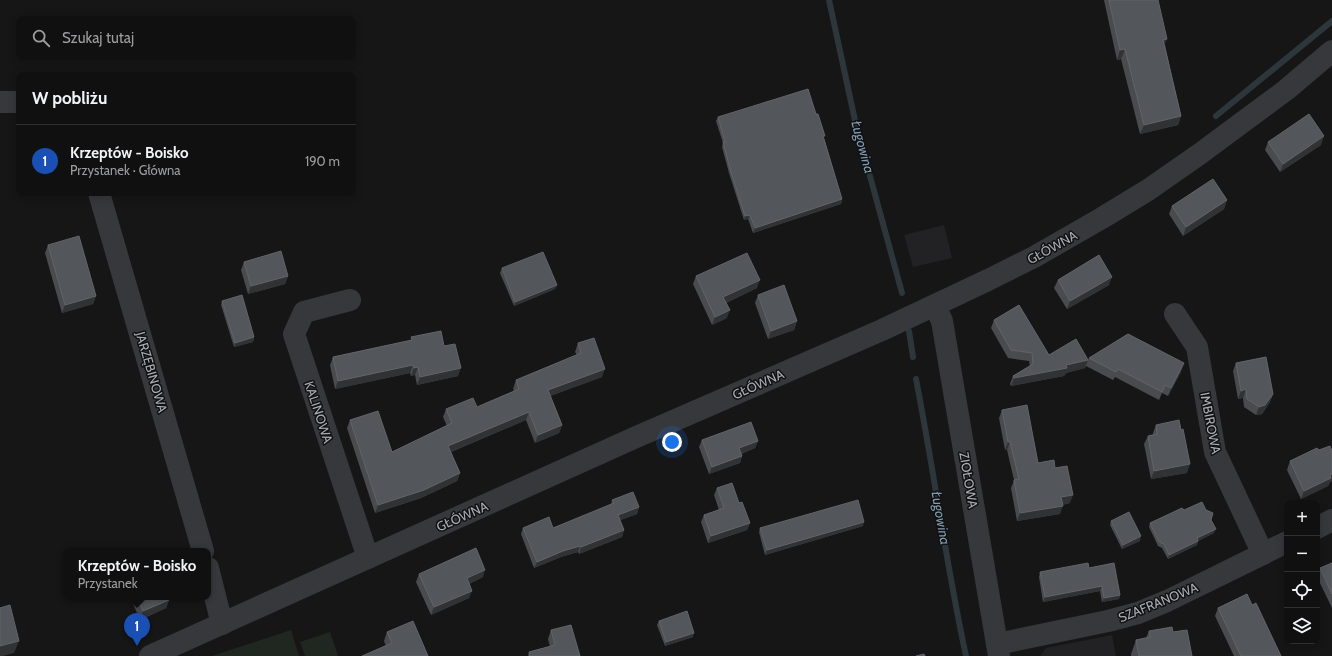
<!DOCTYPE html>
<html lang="pl">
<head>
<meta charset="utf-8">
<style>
  :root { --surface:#101011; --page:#19191a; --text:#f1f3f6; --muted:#9c9d9f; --line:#303031; --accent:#d93025 }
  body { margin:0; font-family:Cabin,sans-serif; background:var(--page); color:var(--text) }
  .controls { position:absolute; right:12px; bottom:12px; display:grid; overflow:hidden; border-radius:8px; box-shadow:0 2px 10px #0003 }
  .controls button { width:36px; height:36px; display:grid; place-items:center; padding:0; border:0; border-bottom:1px solid var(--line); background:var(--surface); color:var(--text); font:20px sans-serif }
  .you { position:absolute; left:672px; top:442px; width:14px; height:14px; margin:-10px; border:3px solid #fff; border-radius:50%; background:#1a73e8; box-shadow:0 0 0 6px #1a73e833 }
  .badge { display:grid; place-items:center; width:26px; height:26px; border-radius:50%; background:var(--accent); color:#fff; font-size:13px; font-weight:700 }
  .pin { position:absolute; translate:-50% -33px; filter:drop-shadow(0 1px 2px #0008) }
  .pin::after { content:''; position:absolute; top:21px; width:14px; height:12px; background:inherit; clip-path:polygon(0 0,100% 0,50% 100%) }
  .popup { position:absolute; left:63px; top:548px; width:148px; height:52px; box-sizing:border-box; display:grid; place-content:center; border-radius:8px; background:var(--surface); filter:drop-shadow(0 1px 3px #0005); font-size:13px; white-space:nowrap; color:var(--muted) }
  .popup b { font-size:15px; color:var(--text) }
  .popup::after { content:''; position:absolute; left:50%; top:100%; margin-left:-8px; border:8px solid transparent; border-top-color:var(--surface) }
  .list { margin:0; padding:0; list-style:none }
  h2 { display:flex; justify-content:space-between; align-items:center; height:52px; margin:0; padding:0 16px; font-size:17px }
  h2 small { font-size:13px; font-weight:400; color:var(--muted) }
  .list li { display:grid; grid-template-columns:26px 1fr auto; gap:12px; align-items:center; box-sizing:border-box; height:72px; padding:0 16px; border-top:1px solid var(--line) }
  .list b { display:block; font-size:15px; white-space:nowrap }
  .list p { margin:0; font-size:13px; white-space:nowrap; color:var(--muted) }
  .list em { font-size:13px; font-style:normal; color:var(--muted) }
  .icon { flex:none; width:22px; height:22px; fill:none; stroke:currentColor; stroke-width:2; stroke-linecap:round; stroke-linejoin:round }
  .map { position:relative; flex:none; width:1332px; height:656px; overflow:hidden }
  .search { position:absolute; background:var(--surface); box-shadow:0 2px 10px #0003; left:16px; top:16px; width:340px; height:44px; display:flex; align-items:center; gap:10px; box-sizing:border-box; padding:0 14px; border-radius:8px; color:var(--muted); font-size:15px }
  .panel { position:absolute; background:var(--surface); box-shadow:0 2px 10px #0003; left:16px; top:72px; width:340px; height:124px; border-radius:8px }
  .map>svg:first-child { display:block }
  .built { fill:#222224 }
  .green { fill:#202720 }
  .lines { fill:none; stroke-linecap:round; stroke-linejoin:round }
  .stream { stroke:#2c363b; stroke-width:6 }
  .minor { stroke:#37383c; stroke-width:22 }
  .wall { fill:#494b4f }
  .shaded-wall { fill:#303234 }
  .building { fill:#53565a; stroke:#616469 }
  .labels { text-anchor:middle; stroke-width:3; stroke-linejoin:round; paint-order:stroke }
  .street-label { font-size:13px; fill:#a8aeb7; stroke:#111112 }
  .water-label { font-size:14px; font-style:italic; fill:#7f9eb2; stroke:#111112 }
</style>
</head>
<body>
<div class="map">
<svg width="1332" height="656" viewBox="0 0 1332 656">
  <rect width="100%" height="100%" fill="#161617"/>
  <g class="built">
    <path d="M 944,225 L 952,258 L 913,267 L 904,235 Z"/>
    <path d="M 1112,635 L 1116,656 L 1040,656 L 1046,648 Z"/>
  </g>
  <g class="green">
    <path d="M 291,630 L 299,656 L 212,656 Z"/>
    <path d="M 330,632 L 338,656 L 305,656 L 300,642 Z"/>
  </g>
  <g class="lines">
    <g class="stream">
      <path d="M 829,0 L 856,125 L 902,293"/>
      <path d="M 1216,116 L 1332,21"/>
      <path d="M 909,331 L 913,357"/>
      <path d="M 916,379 C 934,471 946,564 966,656"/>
    </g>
    <g class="minor">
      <path d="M 0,102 L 19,102"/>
      <path d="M 99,193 L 203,551"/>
      <path d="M 350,300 L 304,312 L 294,334 L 368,558"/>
      <path d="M 935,306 L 942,321 L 999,656"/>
      <path d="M 1175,314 L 1197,347 L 1215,452 L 1263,554"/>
      <path d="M 1317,528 L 1332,520"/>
      <path d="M 208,568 L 222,624"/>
      <path d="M 997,644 L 1108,621 L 1138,613 L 1167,601 L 1287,542"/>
      <path d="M 150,656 L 634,438 L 882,330 L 988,280 L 1034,257 L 1102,218 L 1148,190 L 1201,153 L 1286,90 L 1332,51"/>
    </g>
  </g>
  <g class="wall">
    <path d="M 1104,0 L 1158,0 L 1165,45 L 1181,116 L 1178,125 L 1140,134 L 1121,59 L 1117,60 Z"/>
    <path d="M 718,117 L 824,138 L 842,199 L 841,204 L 753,233 L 748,219 L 744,220 L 729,173 L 722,147 L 723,143 L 716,121 Z"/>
    <path d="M 1268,142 L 1321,145 L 1280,172 L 1265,150 Z"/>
    <path d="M 1227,200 L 1224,209 L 1183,236 L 1169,214 L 1172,206 Z"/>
    <path d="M 48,245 L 96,296 L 93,304 L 62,313 L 45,253 Z"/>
    <path d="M 244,262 L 288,276 L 285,284 L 248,294 L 241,270 Z"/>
    <path d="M 502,268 L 557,285 L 555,289 L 514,306 L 500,273 Z"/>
    <path d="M 696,276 L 757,288 L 726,303 L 727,318 L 712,325 L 693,284 Z"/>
    <path d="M 1058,280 L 1109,285 L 1067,309 L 1054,288 Z"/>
    <path d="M 758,295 L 797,321 L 794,330 L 768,339 L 755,303 Z"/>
    <path d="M 222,301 L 254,337 L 253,342 L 234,347 L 221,305 Z"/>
    <path d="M 994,320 L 1049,355 L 1088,360 L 1089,358 L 1181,372 L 1168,396 L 1162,393 L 1159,400 L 1115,377 L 1113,380 L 1086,366 L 1085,368 L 1066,373 L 1064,376 L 1011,386 L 1010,384 L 1013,376 L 1030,367 L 1029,361 L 1008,358 L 991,328 Z"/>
    <path d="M 411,337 L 444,346 L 458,376 L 417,385 L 415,375 L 411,376 L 410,373 L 335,389 L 330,365 L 333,357 L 411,340 Z"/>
    <path d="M 578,343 L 602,377 L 550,396 L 562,425 L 559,433 L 535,443 L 526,420 L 451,452 L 460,473 L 457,481 L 421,498 L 375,513 L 347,428 L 350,420 L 392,452 L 447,426 L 443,417 L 446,409 L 477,407 L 514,391 L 513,389 L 516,380 L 577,355 L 575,352 Z"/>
    <path d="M 1236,363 L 1273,394 L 1270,402 L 1262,414 L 1256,415 L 1244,407 L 1243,398 L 1238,399 L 1233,371 Z"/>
    <path d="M 1002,410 L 1038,463 L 1055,468 L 1070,503 L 1062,505 L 1060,514 L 1017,521 L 1011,488 L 1014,480 L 1007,450 L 1005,450 L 999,418 Z"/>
    <path d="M 1156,425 L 1181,430 L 1187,473 L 1151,479 L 1144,444 L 1148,436 L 1153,435 L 1153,433 Z"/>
    <path d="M 702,440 L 758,441 L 755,448 L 741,454 L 742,456 L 740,463 L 709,474 L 699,447 Z"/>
    <path d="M 1319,450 L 1332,451 L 1332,481 L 1330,482 L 1328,486 L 1301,499 L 1287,470 L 1290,461 Z"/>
    <path d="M 717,488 L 739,503 L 750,523 L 747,530 L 708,543 L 701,522 L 704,515 L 719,510 L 714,495 Z"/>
    <path d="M 612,500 L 639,507 L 637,514 L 620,520 L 624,530 L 622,537 L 579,554 L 578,552 L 561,557 L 534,568 L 521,534 L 523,528 L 553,528 L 611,505 Z"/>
    <path d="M 1184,510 L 1211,520 L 1214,533 L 1198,541 L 1197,545 L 1168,559 L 1162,548 L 1158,546 L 1149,527 L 1150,523 Z"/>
    <path d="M 1111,521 L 1140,541 L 1122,549 L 1110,525 Z"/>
    <path d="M 863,526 L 765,555 L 759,532 L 760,528 Z"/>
    <path d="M 1332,563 L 1332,608 L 1317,577 L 1320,568 Z"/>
    <path d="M 1089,568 L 1120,595 L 1119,599 L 1102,602 L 1100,591 L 1043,602 L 1039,577 L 1040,572 Z"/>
    <path d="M 419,574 L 483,577 L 469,584 L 469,598 L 431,615 L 416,582 Z"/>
    <path d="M 132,597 L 168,597 L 169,600 L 166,608 L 140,620 L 131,599 Z"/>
    <path d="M 1252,605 L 1281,656 L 1234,656 L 1215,616 L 1218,608 Z"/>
    <path d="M 659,621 L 693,637 L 665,646 L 657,625 Z"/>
    <path d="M 551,630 L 580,656 L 528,656 L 529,652 L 550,647 L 548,639 Z"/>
    <path d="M 1149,631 L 1173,632 L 1192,656 L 1131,656 L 1131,654 L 1136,640 L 1146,638 Z"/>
    <path d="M 387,632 L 428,656 L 386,646 L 384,641 Z"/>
  </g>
  <g class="shaded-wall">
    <path d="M 1167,39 L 1163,49 L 1163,40 Z"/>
    <path d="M 1125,49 L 1121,59 L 1117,60 L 1120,50 Z"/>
    <path d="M 1181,116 L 1178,125 L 1140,134 L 1144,125 Z"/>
    <path d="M 1324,136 L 1321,145 L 1280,172 L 1283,164 Z"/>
    <path d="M 842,199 L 841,204 L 753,233 L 755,228 Z"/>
    <path d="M 1227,200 L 1224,209 L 1183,236 L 1186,227 Z"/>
    <path d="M 750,215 L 748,219 L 744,220 L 745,216 Z"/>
    <path d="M 288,276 L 285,284 L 248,294 L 251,286 Z"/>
    <path d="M 1112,277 L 1109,285 L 1067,309 L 1070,301 Z"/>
    <path d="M 760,280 L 757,288 L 721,305 L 723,297 Z"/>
    <path d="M 557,285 L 555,289 L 514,306 L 515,302 Z"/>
    <path d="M 96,296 L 93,304 L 62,313 L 65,305 Z"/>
    <path d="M 730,310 L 727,318 L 712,325 L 715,317 Z"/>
    <path d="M 797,321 L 794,330 L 768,339 L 771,331 Z"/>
    <path d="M 254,337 L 253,342 L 234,347 L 235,343 Z"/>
    <path d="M 1088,360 L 1085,368 L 1066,373 L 1064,376 L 1011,386 L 1014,378 Z"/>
    <path d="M 1184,363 L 1181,372 L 1168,396 L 1171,388 Z"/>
    <path d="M 413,365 L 410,373 L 335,389 L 338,381 Z"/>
    <path d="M 418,367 L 415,375 L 411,376 L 414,368 Z"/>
    <path d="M 461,368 L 458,376 L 417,385 L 420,377 Z"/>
    <path d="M 605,369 L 602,377 L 545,398 L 548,390 Z"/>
    <path d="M 1246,389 L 1243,398 L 1238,399 L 1241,391 Z"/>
    <path d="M 1273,394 L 1270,402 L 1262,414 L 1256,415 L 1259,407 Z"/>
    <path d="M 529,412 L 526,420 L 445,454 L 448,446 Z"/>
    <path d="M 562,425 L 559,433 L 535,443 L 538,435 Z"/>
    <path d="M 758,441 L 755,448 L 737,455 L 739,448 Z"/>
    <path d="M 1008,442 L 1010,442 L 1007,450 L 1005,450 Z"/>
    <path d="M 742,456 L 740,463 L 709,474 L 712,467 Z"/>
    <path d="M 1190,464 L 1187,473 L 1151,479 L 1154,471 Z"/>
    <path d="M 460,473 L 457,481 L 421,498 L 375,513 L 378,505 Z"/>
    <path d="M 1332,474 L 1332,481 L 1330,482 L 1328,486 L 1301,499 L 1304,491 Z"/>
    <path d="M 1073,495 L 1070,503 L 1058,506 L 1061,497 Z"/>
    <path d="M 1063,506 L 1060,514 L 1017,521 L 1020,513 Z"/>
    <path d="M 639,507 L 637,514 L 616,522 L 618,515 Z"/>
    <path d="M 864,522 L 863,526 L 765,555 L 767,550 Z"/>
    <path d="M 750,523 L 747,530 L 708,543 L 711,536 Z"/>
    <path d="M 1216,529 L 1214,533 L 1195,542 L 1197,538 Z"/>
    <path d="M 624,530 L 622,537 L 579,554 L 581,547 Z"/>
    <path d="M 1141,536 L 1140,541 L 1122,549 L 1123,545 Z"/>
    <path d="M 1198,541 L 1197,545 L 1168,559 L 1169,555 Z"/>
    <path d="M 580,546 L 578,552 L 561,557 L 534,568 L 537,562 L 563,551 Z"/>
    <path d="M 485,570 L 483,577 L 464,586 L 467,578 Z"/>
    <path d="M 1102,586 L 1100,591 L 1043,602 L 1045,597 Z"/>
    <path d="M 472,591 L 469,598 L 431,615 L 434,607 Z"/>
    <path d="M 1120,595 L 1119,599 L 1102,602 L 1104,598 Z"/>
    <path d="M 169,600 L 166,608 L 140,620 L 143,611 Z"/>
    <path d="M 694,633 L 693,637 L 665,646 L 666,642 Z"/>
    <path d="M 19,641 L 14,653 L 3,656 L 0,656 L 0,646 Z"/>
  </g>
  <g class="building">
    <path d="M 1109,0 L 1158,0 L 1167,39 L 1163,40 L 1181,116 L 1144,125 L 1125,49 L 1120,50 Z"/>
    <path d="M 808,89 L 816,114 L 818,114 L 825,136 L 823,136 L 842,199 L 755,228 L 750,215 L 745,216 L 730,169 L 723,142 L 725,142 L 718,117 Z"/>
    <path d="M 1309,114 L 1324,136 L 1283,164 L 1268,142 Z"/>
    <path d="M 1213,179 L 1227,200 L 1186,227 L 1172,206 Z"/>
    <path d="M 79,236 L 96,296 L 65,305 L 48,245 Z"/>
    <path d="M 281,251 L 288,276 L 251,286 L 244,262 Z"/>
    <path d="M 543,252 L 557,285 L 515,302 L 502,268 Z"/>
    <path d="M 747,253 L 760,280 L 723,297 L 730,310 L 715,317 L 696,276 Z"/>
    <path d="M 1099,255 L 1112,277 L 1070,301 L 1058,280 Z"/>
    <path d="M 784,285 L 797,321 L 771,331 L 758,295 Z"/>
    <path d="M 242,295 L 254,337 L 235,343 L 222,301 Z"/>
    <path d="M 1019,305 L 1049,355 L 1076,339 L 1088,360 L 1066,365 L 1067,368 L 1014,378 L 1013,376 L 1033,364 L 1032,353 L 1011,350 L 994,320 Z"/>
    <path d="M 441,331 L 444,346 L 455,344 L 461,368 L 420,377 L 418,367 L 414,368 L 413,365 L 338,381 L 333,357 L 412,340 L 411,337 Z"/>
    <path d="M 1128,334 L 1184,363 L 1171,388 L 1165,385 L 1162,392 L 1118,369 L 1116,372 L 1089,358 Z"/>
    <path d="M 594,338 L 605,369 L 548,390 L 562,425 L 538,435 L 529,412 L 448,446 L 460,473 L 424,490 L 378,505 L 350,420 L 378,411 L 392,452 L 452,423 L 446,409 L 473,398 L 477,407 L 519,389 L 516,380 L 581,353 L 578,343 Z"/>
    <path d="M 1266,357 L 1273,394 L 1265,405 L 1259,407 L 1247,399 L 1246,389 L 1241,391 L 1236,363 Z"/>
    <path d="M 1027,405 L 1038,463 L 1054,460 L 1055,468 L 1067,466 L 1073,495 L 1061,497 L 1063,506 L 1020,513 L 1014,480 L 1019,479 L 1010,442 L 1008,442 L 1002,410 Z"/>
    <path d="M 1179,420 L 1181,430 L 1183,429 L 1190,464 L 1154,471 L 1148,436 L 1157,434 L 1156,425 Z"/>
    <path d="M 751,422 L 758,441 L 739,448 L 742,456 L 712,467 L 702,440 Z"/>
    <path d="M 1330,446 L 1332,451 L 1332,474 L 1330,475 L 1331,478 L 1304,491 L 1290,461 L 1317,448 L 1319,450 Z"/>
    <path d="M 732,483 L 739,503 L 742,502 L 750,523 L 711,536 L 704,515 L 724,508 L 717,488 Z"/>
    <path d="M 633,492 L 639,507 L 618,515 L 624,530 L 581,547 L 580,546 L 563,551 L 537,562 L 523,528 L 549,517 L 553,528 L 614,503 L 612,500 Z"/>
    <path d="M 858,500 L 864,522 L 767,550 L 760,528 Z"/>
    <path d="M 1202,502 L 1206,510 L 1213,513 L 1211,520 L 1216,529 L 1197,538 L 1198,541 L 1169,555 L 1164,544 L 1159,542 L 1150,523 L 1182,508 L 1184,510 Z"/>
    <path d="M 1129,512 L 1141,536 L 1123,545 L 1111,521 Z"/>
    <path d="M 476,548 L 485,570 L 467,578 L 472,591 L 434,607 L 419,574 Z"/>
    <path d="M 1088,563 L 1089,568 L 1114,563 L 1120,595 L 1104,598 L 1102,586 L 1045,597 L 1040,572 Z"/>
    <path d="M 1332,563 L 1332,594 L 1320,568 Z"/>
    <path d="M 1247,594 L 1252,605 L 1256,603 L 1281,656 L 1241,656 L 1218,608 Z"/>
    <path d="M 137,597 L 168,597 L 169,600 L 143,611 Z"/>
    <path d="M 10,605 L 19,641 L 0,646 L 0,608 Z"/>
    <path d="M 687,611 L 694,633 L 666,642 L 659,621 Z"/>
    <path d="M 413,621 L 428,656 L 362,656 L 392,643 L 387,632 Z"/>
    <path d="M 571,625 L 580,656 L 530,656 L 529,652 L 555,645 L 551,630 Z"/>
    <path d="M 1172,627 L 1173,632 L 1187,630 L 1192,656 L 1139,656 L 1136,640 L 1150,637 L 1149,631 Z"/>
    <path d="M 924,654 L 925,656 L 916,656 Z"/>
  </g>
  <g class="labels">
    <g class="street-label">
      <text transform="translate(1052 247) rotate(-29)" y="5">GŁÓWNA</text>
      <text transform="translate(152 372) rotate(74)" y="5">JARZĘBINOWA</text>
      <text transform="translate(758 384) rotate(-24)" y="5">GŁÓWNA</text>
      <text transform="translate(319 412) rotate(72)" y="5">KALINOWA</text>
      <text transform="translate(1211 423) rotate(79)" y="5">IMBIROWA</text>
      <text transform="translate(969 480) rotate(80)" y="5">ZIOŁOWA</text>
      <text transform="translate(462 516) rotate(-24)" y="5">GŁÓWNA</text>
      <text transform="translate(1158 602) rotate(-22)" y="5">SZAFRANOWA</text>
    </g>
    <g class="water-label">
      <text transform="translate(863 147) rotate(75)" y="5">Ługowina</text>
      <text transform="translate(941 518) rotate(80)" y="5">Ługowina</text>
    </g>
  </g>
</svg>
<div class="controls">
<button>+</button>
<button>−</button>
<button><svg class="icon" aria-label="locate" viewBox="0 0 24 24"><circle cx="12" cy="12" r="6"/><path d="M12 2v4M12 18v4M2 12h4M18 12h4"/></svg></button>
<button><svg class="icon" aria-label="layers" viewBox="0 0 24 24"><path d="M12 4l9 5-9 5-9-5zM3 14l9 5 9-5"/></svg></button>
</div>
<div class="you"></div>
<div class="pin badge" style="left:137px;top:646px;background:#1a4fb4">1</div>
<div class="popup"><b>Krzeptów - Boisko</b>Przystanek</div>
<div class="search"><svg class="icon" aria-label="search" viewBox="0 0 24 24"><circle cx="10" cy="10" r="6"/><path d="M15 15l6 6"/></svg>Szukaj tutaj</div>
<section class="panel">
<h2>W pobliżu<small></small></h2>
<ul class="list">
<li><span class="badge" style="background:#1a4fb4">1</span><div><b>Krzeptów - Boisko</b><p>Przystanek · Główna</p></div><em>190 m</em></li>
</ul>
</section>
</div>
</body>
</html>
